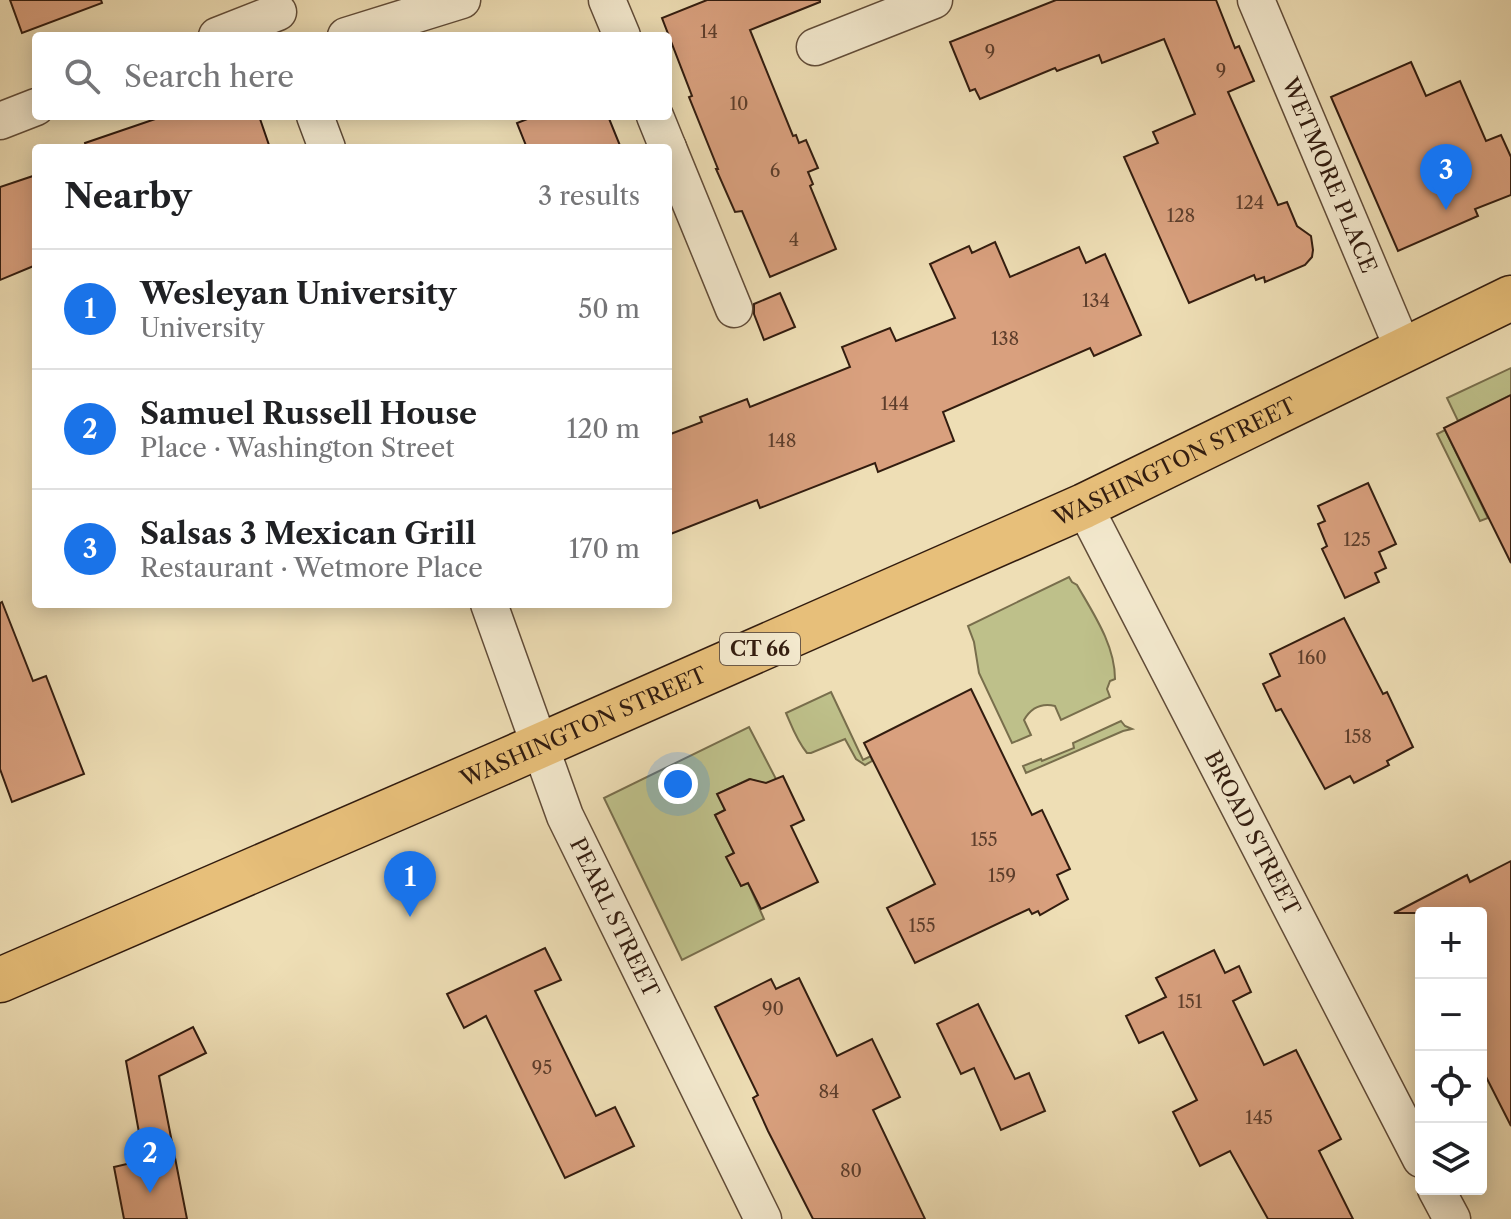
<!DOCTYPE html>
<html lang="en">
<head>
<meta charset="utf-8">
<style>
  :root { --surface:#fff; --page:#f6f6f6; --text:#202124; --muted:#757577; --line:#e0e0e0; --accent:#1a73e8 }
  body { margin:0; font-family:"Libre Caslon Text",serif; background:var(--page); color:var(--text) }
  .controls { position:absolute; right:24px; bottom:24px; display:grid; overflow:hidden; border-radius:8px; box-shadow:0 4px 20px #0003 }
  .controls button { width:72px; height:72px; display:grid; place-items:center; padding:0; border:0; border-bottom:2px solid var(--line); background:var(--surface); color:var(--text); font:40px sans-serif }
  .you { position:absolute; left:678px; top:784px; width:28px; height:28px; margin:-20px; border:6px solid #fff; border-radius:50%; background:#1a73e8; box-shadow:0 0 0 12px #1a73e833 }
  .badge { display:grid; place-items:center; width:52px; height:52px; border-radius:50%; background:var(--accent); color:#fff; font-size:26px; font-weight:700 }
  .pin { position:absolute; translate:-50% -66px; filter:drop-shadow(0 2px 4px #0008) }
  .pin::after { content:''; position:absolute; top:42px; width:28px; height:24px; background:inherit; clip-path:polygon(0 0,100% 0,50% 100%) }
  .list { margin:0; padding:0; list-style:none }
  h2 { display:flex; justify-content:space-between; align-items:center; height:104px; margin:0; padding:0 32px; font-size:34px }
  h2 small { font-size:26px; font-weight:400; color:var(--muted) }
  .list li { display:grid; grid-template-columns:52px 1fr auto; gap:24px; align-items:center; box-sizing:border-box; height:120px; padding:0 32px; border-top:2px solid var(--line) }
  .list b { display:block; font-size:30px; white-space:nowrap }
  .list p { margin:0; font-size:26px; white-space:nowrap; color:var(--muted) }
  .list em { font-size:26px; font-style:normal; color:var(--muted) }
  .icon { flex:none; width:44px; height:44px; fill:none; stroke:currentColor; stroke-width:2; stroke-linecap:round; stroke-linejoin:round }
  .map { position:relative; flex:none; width:1511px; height:1219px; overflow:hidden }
  .search { position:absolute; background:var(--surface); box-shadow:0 4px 20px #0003; left:32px; top:32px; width:640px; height:88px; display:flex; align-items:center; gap:20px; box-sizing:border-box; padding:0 28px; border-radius:8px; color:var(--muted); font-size:30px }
  .panel { position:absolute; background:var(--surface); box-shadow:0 4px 20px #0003; left:32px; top:144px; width:640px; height:464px; border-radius:8px }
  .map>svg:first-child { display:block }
  .green { fill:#bec08a; stroke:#786e4c; stroke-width:2 }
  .building { fill:#d9a07e; stroke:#321c0f; stroke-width:2 }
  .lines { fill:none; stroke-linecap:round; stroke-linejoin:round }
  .minor-casing { stroke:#614c38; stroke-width:39 }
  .trunk-casing { stroke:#321c0f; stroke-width:47 }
  .minor { stroke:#f4eacf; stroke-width:36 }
  .trunk { stroke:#e7bf7a; stroke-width:44 }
  .labels { text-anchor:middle; stroke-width:7; stroke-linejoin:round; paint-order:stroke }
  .number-label { font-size:18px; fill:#5c3d2b }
  .shield { fill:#f4eacf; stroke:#6c5a49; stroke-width:2 }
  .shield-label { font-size:20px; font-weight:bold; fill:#321c0f }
  .street-label { font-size:22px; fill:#321c0f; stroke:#f4eacf }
</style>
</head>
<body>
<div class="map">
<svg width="1511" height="1219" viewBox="0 0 1511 1219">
  <rect width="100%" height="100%" fill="#eedeb5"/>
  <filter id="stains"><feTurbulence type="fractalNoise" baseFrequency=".0025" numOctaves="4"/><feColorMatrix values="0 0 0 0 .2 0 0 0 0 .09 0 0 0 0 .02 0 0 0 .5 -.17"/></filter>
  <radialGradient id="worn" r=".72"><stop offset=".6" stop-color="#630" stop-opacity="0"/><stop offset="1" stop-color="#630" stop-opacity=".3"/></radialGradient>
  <g class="green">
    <path d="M 1511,368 L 1511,395 L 1458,421 L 1447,398 Z"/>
    <path d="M 1445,430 L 1488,518 L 1480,521 L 1437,434 Z"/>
    <path d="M 1069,577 L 1072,582 L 1077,585 C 1093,613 1115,645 1115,679 L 1110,681 L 1107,689 L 1110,697 L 1061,720 L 1055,706 C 1042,703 1031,708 1024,720 L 1031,735 L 1012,743 L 979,673 L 974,642 L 968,626 Z"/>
    <path d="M 831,692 L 863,760 L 871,756 L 872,761 L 865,765 L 856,759 L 845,739 L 811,753 L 807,753 C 797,741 792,727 786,713 Z"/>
    <path d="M 1121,721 L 1125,726 L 1132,729 L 1123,731 L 1026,773 L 1023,766 L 1041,759 L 1042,761 L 1074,748 L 1073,743 Z"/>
    <path d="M 749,727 L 776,779 L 767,784 L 749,779 L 718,794 L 725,810 L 715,815 L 734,853 L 727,857 L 741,886 L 748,883 L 764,919 L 682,960 L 604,798 Z"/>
  </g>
  <g class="building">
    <path d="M 10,0 L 101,0 L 102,3 L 22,33 Z"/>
    <path d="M 707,0 L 820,0 L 820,2 L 750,30 L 793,136 L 796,135 L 799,143 L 806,140 L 818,168 L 808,172 L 813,184 L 810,186 L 836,249 L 770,277 L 742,211 L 735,212 L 716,169 L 718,169 L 689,97 L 692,96 L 662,18 Z"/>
    <path d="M 1056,0 L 1216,0 L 1235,48 L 1239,46 L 1254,81 L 1228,92 L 1278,205 L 1287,202 L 1297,226 L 1311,236 L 1313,250 L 1312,257 L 1305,265 L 1265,282 L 1264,277 L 1256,280 L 1254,275 L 1189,303 L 1124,157 L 1158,143 L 1153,132 L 1195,114 L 1164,39 L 1102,63 L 1099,55 L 1057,71 L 1055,68 L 980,99 L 975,89 L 970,91 L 950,42 Z"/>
    <path d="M 1411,62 L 1426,96 L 1460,81 L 1486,141 L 1501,135 L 1511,157 L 1511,195 L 1475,209 L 1478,216 L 1398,251 L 1331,97 Z"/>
    <path d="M 164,116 L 259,116 L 270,148 L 86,148 L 85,143 Z"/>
    <path d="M 535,116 L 608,116 L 621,148 L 527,148 L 517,123 Z"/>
    <path d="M 36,175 L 36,265 L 0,280 L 0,187 Z"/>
    <path d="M 995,242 L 1010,277 L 1079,247 L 1086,263 L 1105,254 L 1141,335 L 1094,356 L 1090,348 L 943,412 L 954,441 L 878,472 L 875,463 L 760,508 L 757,500 L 668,535 L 668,435 L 702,422 L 700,417 L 747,399 L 750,407 L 850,367 L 842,347 L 890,328 L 896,341 L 955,318 L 930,264 L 969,246 L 972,253 Z"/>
    <path d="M 780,293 L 795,327 L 764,340 L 754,314 L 754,304 Z"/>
    <path d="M 1511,395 L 1511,563 L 1444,428 Z"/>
    <path d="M 1368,483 L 1396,544 L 1379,552 L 1386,568 L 1375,573 L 1379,582 L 1345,598 L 1322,549 L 1327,546 L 1318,524 L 1325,521 L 1318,506 Z"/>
    <path d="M 2,602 L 33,681 L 46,676 L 84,774 L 12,802 L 0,769 L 0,603 Z"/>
    <path d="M 1344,618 L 1383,694 L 1387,692 L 1413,747 L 1387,761 L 1389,765 L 1354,783 L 1350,776 L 1325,789 L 1281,709 L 1276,711 L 1263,684 L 1280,676 L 1270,654 Z"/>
    <path d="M 971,689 L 1032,815 L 1042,810 L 1070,869 L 1057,875 L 1068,899 L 1040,915 L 1038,911 L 1032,914 L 1029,909 L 915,963 L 887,908 L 935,884 L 864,743 Z"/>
    <path d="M 783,776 L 804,820 L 791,826 L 818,882 L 761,909 L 748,883 L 741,886 L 726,857 L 734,853 L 715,815 L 725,810 L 717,794 L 750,779 L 766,783 Z"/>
    <path d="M 1511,861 L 1511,1126 L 1481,1067 L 1481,913 L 1394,913 L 1467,875 L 1470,882 Z"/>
    <path d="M 545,948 L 561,980 L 535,991 L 596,1116 L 615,1107 L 634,1146 L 565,1178 L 486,1016 L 464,1028 L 447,994 Z"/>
    <path d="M 1214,950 L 1225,973 L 1239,966 L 1251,992 L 1233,1001 L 1264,1065 L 1296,1050 L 1341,1139 L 1319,1151 L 1353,1219 L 1268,1219 L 1230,1151 L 1200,1166 L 1173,1112 L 1197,1100 L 1163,1032 L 1139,1043 L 1126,1016 L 1166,997 L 1156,978 Z"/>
    <path d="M 799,978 L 837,1056 L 872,1039 L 900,1097 L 873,1110 L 925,1219 L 813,1219 L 768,1131 L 753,1098 L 758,1095 L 715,1007 L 771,979 L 776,989 Z"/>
    <path d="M 978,1004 L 1015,1079 L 1029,1073 L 1045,1111 L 1001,1130 L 974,1068 L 961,1074 L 937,1024 Z"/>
    <path d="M 193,1027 L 206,1053 L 159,1076 L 187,1219 L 124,1219 L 114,1167 L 144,1160 L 126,1061 Z"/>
  </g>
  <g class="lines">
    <defs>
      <g id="minor">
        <path d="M 607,0 L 622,36"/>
        <path id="s1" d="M 1256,0 L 1404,351"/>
        <path d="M 217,36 L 278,12"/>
        <path d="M 346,36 L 462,0"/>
        <path d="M 815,47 L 934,0"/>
        <path d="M 315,116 L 327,148"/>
        <path d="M 655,116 L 668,148"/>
        <path d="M 0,121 L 36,107"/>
        <path d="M 668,148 L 734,309"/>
        <path id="s2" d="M 1084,506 L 1421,1159"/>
        <path id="s3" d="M 489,604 L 565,816 L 763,1219"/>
        <path d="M 1436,1189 L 1452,1219"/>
      </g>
      <g id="trunk">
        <path id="s4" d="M 0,980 L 503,762 L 1084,506 L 1511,298"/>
      </g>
    </defs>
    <use href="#minor" class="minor-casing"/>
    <use href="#trunk" class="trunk-casing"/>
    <use href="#minor" class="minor"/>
    <use href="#trunk" class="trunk"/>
  </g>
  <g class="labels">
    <g class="number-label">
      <text x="709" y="38">14</text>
      <text x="990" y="58">9</text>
      <text x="1221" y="77">9</text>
      <text x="739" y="110">10</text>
      <text x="775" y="177">6</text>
      <text x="1250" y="209">124</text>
      <text x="1181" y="222">128</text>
      <text x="794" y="246">4</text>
      <text x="1096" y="307">134</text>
      <text x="1005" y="345">138</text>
      <text x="895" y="410">144</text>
      <text x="782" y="447">148</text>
      <text x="1357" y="546">125</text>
      <text x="1312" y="664">160</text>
      <text x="1358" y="743">158</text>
      <text x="984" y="846">155</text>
      <text x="1002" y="882">159</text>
      <text x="922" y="932">155</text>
      <text x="1190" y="1008">151</text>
      <text x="773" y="1015">90</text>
      <text x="542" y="1074">95</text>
      <text x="829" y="1098">84</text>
      <text x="1259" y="1124">145</text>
      <text x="851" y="1177">80</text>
    </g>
    <rect class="shield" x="720" y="633" width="80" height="32" rx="6"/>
    <g class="shield-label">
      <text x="760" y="656">CT 66</text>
    </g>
    <g class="street-label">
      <text dy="8" stroke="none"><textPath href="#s1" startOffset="190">WETMORE PLACE</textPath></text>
      <text dy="8" stroke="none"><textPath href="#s4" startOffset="1284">WASHINGTON STREET</textPath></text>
      <text dy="8" stroke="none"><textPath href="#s4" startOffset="636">WASHINGTON STREET</textPath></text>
      <text dy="8" stroke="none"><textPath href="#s2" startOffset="368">BROAD STREET</textPath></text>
      <text dy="8" stroke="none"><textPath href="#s3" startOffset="338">PEARL STREET</textPath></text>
    </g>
  </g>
  <rect width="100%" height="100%" filter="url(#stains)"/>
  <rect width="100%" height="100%" fill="url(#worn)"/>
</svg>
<div class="controls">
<button>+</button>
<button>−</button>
<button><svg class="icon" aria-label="locate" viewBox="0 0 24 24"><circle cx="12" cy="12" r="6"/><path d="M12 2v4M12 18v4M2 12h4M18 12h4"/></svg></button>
<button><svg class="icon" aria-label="layers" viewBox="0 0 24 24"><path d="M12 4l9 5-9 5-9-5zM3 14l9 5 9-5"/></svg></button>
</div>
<div class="you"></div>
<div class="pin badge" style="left:410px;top:917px">1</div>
<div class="pin badge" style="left:150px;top:1193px">2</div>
<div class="pin badge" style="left:1446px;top:210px">3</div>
<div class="search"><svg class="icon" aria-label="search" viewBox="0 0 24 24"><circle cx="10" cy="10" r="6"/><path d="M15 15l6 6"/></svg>Search here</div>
<section class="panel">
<h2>Nearby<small>3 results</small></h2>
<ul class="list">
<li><span class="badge">1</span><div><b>Wesleyan University</b><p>University</p></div><em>50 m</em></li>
<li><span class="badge">2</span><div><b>Samuel Russell House</b><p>Place · Washington Street</p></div><em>120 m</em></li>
<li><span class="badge">3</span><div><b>Salsas 3 Mexican Grill</b><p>Restaurant · Wetmore Place</p></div><em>170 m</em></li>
</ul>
</section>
</div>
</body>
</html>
